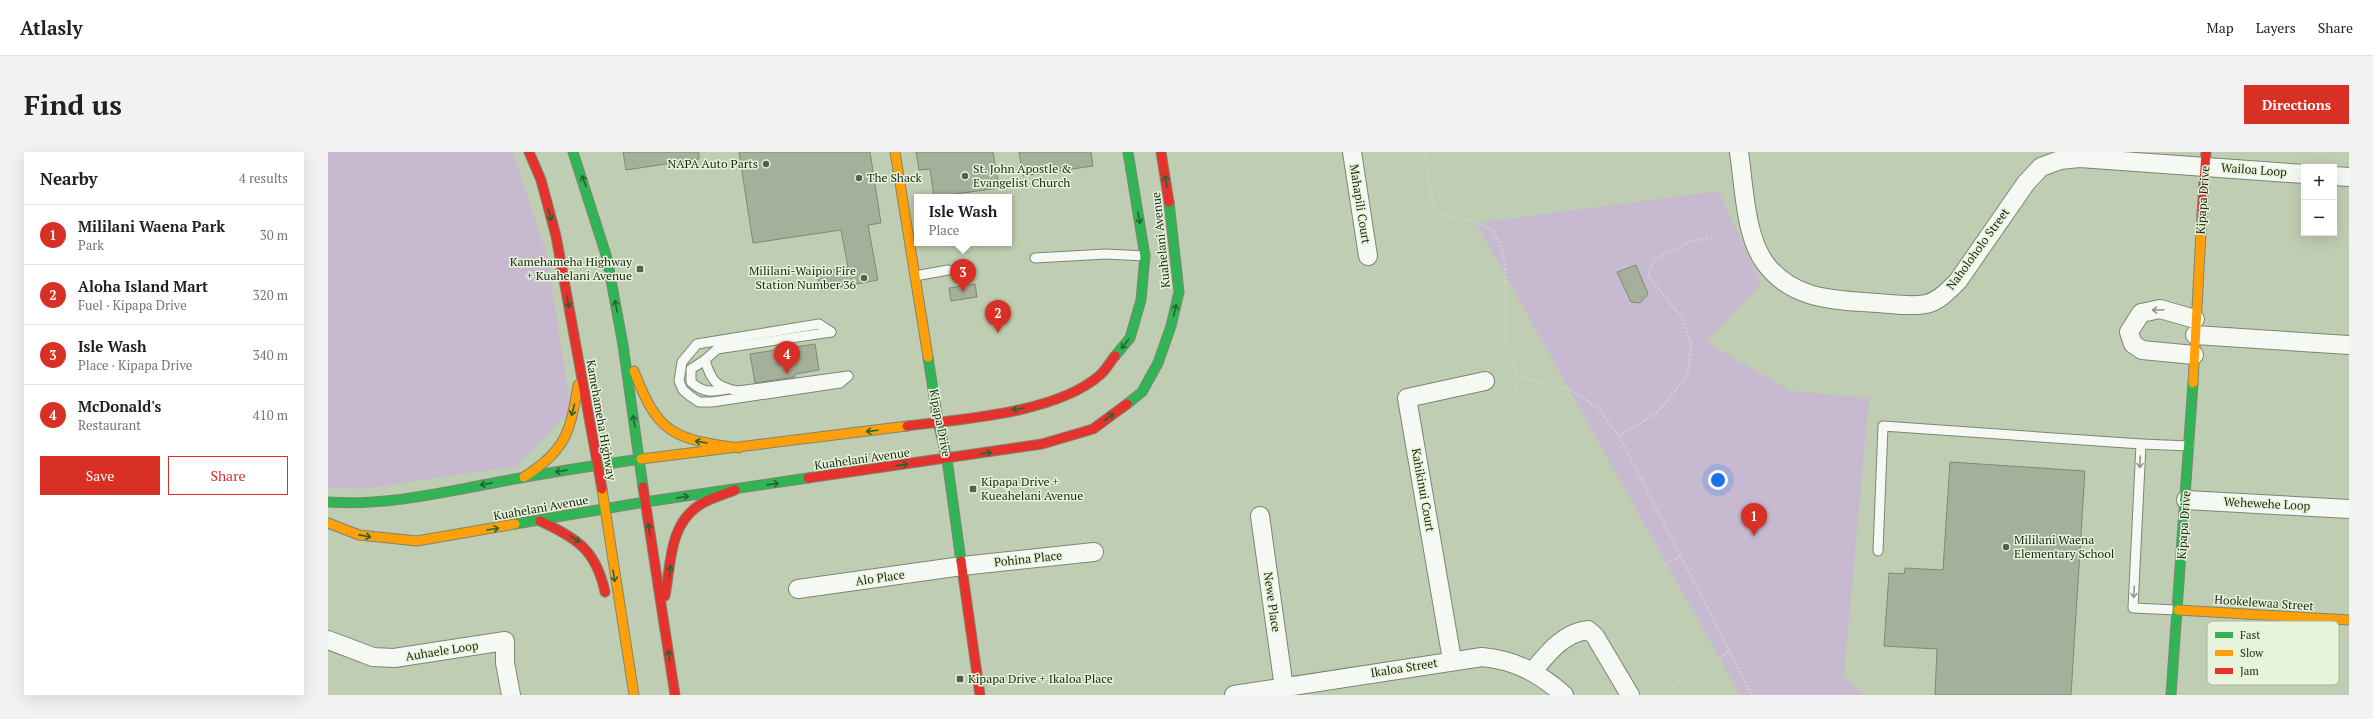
<!DOCTYPE html>
<html lang="en">
<head>
<meta charset="utf-8">
<style>
  :root { --surface:#fff; --page:#f2f2f2; --text:#202124; --muted:#757577; --line:#e0e0e0; --accent:#d93025 }
  body { margin:0; font-family:"PT Serif",serif; background:var(--page); color:var(--text) }
  .controls { position:absolute; right:12px; top:12px; display:grid; overflow:hidden; border-radius:0px; box-shadow:0 4px 16px #0002 }
  .controls button { width:36px; height:36px; display:grid; place-items:center; padding:0; border:0; border-bottom:1px solid var(--line); background:var(--surface); color:var(--text); font:20px sans-serif }
  .you { position:absolute; left:1390px; top:328px; width:14px; height:14px; margin:-10px; border:3px solid #fff; border-radius:50%; background:#1a73e8; box-shadow:0 0 0 6px #1a73e833 }
  .badge { display:grid; place-items:center; width:26px; height:26px; border-radius:50%; background:var(--accent); color:#fff; font-size:13px; font-weight:700 }
  .pin { position:absolute; translate:-50% -33px; filter:drop-shadow(0 1px 2px #0008) }
  .pin::after { content:''; position:absolute; top:21px; width:14px; height:12px; background:inherit; clip-path:polygon(0 0,100% 0,50% 100%) }
  .popup { position:absolute; left:586px; top:42px; width:98px; height:52px; box-sizing:border-box; display:grid; place-content:center; border-radius:0px; background:var(--surface); filter:drop-shadow(0 1px 3px #0005); font-size:13px; white-space:nowrap; color:var(--muted) }
  .popup b { font-size:15px; color:var(--text) }
  .popup::after { content:''; position:absolute; left:50%; top:100%; margin-left:-8px; border:8px solid transparent; border-top-color:var(--surface) }
  .list { margin:0; padding:0; list-style:none }
  h2 { display:flex; justify-content:space-between; align-items:center; height:52px; margin:0; padding:0 16px; font-size:17px }
  h2 small { font-size:13px; font-weight:400; color:var(--muted) }
  .list li { display:grid; grid-template-columns:26px 1fr auto; gap:12px; align-items:center; box-sizing:border-box; height:60px; padding:0 16px; border-top:1px solid var(--line) }
  .list b { display:block; font-size:15px; white-space:nowrap }
  .list p { margin:0; font-size:13px; white-space:nowrap; color:var(--muted) }
  .list em { font-size:13px; font-style:normal; color:var(--muted) }
  .actions { display:flex; gap:8px; padding:12px 16px }
  .actions a { flex:1; padding:9px 0; border:1px solid var(--accent); border-radius:0px; text-align:center; font-size:14px; color:var(--accent) }
  .actions .main { background:var(--accent); color:#fff }
  .map { position:relative; flex:none; width:2021px; height:543px; overflow:hidden; border-radius:0px }
  header { display:flex; align-items:center; gap:24px; box-sizing:border-box; height:56px; padding:0 20px; background:var(--surface); border-bottom:1px solid var(--line) }
  header strong { font-size:19px }
  nav { display:flex; gap:22px; margin-inline-start:auto; font-size:14px }
  .intro { display:flex; align-items:center; justify-content:space-between; box-sizing:border-box; height:96px; padding:0 24px }
  h1 { margin:0; font-size:28px }
  .button { padding:10px 18px; border-radius:0px; background:var(--accent); color:#fff; font-size:14px; font-weight:700 }
  main { display:flex; gap:24px; padding:0 24px }
  aside { flex:1; background:var(--surface); border-radius:0px; box-shadow:0 4px 16px #0002 }
  .map>svg:first-child { display:block }
  .green { fill:#c7bad0 }
  .building { fill:#a5b09a; stroke:#7f8a75 }
  .lines { fill:none; stroke-linecap:round; stroke-linejoin:round }
  .lane-casing { stroke:#7c8772; stroke-width:11 }
  .street-casing { stroke:#7c8772; stroke-width:20 }
  .fast-casing { stroke:#7c8772; stroke-width:11 }
  .slow-casing { stroke:#7c8772; stroke-width:11 }
  .jam-casing { stroke:#7c8772; stroke-width:11 }
  .path { stroke:#cdd1c8; stroke-width:2.5; stroke-dasharray:2 2; stroke-linecap:butt }
  .lane { stroke:#f5f8f3; stroke-width:9 }
  .street { stroke:#f5f8f3; stroke-width:18 }
  .fast { stroke:#30b455; stroke-width:9 }
  .slow { stroke:#ff9f0a; stroke-width:9 }
  .jam { stroke:#e5322d; stroke-width:9 }
  .oneway { stroke:#256531 }
  .oneway2 { stroke:#93998e }
  .poi-dot { fill:#55604b; stroke:#e7f4db; stroke-width:1.5 }
  .labels { text-anchor:middle; stroke-width:3; stroke-linejoin:round; paint-order:stroke }
  .poi-label { font-size:12px; fill:#1c2513; stroke:#e7f4db; text-anchor:start }
  .street-label { font-size:12px; fill:#1c2513; stroke:#e7f4db }
  .key { fill:#e7f4db; stroke:#aab69f; stroke-width:1 }
  .key-label { font-size:11px; fill:#1c2513 }
</style>
</head>
<body>
<header>
<strong>Atlasly</strong>
<nav><a>Map</a><a>Layers</a><a>Share</a></nav>
</header>
<div class="intro"><h1>Find us</h1><a class="button">Directions</a></div>
<main>
<aside>
<h2>Nearby<small>4 results</small></h2>
<ul class="list">
<li><span class="badge">1</span><div><b>Mililani Waena Park</b><p>Park</p></div><em>30 m</em></li>
<li><span class="badge">2</span><div><b>Aloha Island Mart</b><p>Fuel · Kipapa Drive</p></div><em>320 m</em></li>
<li><span class="badge">3</span><div><b>Isle Wash</b><p>Place · Kipapa Drive</p></div><em>340 m</em></li>
<li><span class="badge">4</span><div><b>McDonald's</b><p>Restaurant</p></div><em>410 m</em></li>
</ul>
<div class="actions"><a class="main">Save</a><a>Share</a></div>
</aside>
<div class="map">
<svg width="2021" height="543" viewBox="0 0 2021 543">
  <rect width="100%" height="100%" fill="#bfcdb2"/>
  <g class="green">
    <path d="M 0,0 L 185,0 L 219,104 L 243,258 L 188,314 L 35,337 L 0,335 Z"/>
    <path d="M 1391,39 L 1433,132 L 1378,190 L 1463,239 L 1541,246 L 1516,523 L 1535,543 L 1412,543 L 1148,71 Z"/>
  </g>
  <g class="building">
    <path d="M 295,0 L 371,0 L 371,7 L 298,18 Z"/>
    <path d="M 411,0 L 542,0 L 553,71 L 540,73 L 550,128 L 492,139 L 489,121 L 520,115 L 513,78 L 425,91 Z"/>
    <path d="M 588,0 L 665,0 L 671,36 L 606,45 L 602,17 L 591,18 Z"/>
    <path d="M 691,0 L 763,0 L 765,14 L 695,24 Z"/>
    <path d="M 1308,113 L 1320,142 L 1312,151 L 1303,150 L 1289,120 Z"/>
    <path d="M 647,132 L 649,145 L 623,149 L 621,136 Z"/>
    <path d="M 487,192 L 491,218 L 467,222 L 467,225 L 427,231 L 422,202 Z"/>
    <path d="M 1622,310 L 1757,319 L 1743,543 L 1607,543 L 1609,497 L 1556,494 L 1561,421 L 1576,422 L 1577,416 L 1615,418 Z"/>
  </g>
  <g class="lines">
    <defs>
      <g id="lane">
        <path d="M 707,106 L 778,102 L 817,104"/>
        <path d="M 587,124 L 620,118"/>
        <path d="M 503,180 L 491,172 L 369,192 L 354,210 L 351,229 L 355,238 L 362,244 L 371,250 L 384,250 L 512,231 L 520,224"/>
        <path d="M 503,180 L 389,197 L 377,208 C 383,229 388,235 410,239 L 520,224"/>
        <path d="M 377,208 L 363,217 L 363,230 C 375,241 383,240 399,237"/>
        <path d="M 1550,399 L 1555,274 L 1813,292"/>
        <path d="M 1849,458 L 1805,456 L 1813,292 L 1861,294"/>
      </g>
      <g id="street">
        <path d="M 1024,0 L 1040,104"/>
        <path d="M 1411,0 C 1416,33 1417,84 1437,111 C 1465,149 1508,148 1550,151 C 1566,152 1583,155 1598,152 C 1611,149 1621,138 1630,129 L 1698,31 L 1713,15 L 1732,8 L 1752,6 L 1976,22"/>
        <path d="M 2006,24 L 2021,25"/>
        <path d="M 1867,183 L 2021,193"/>
        <path d="M 1866,203 L 1814,198 L 1805,192 L 1801,180 L 1813,161 L 1832,157 L 1867,167"/>
        <path d="M 1858,348 L 2021,357"/>
        <path d="M 932,364 L 956,536"/>
        <path d="M 470,437 L 634,414 L 766,400"/>
        <path d="M 0,488 L 45,505 L 66,506 L 177,489 L 177,511 L 183,543"/>
        <path d="M 1124,508 L 1079,246 L 1157,229"/>
        <path d="M 1205,519 C 1220,501 1235,481 1260,478 L 1267,484 L 1302,543"/>
        <path d="M 906,543 L 1154,505 C 1187,508 1211,521 1236,543"/>
      </g>
      <g id="fast">
        <path d="M 245,0 L 279,106 L 295,193 L 315,335"/>
        <path d="M 787,204 L 802,186 L 813,148 L 817,104 L 800,0"/>
        <path d="M 600,205 L 610,270 L 619,307 L 633,409"/>
        <path d="M 799,252 L 814,240 L 830,211 L 843,174 L 851,140 L 841,50"/>
        <path d="M 0,350 C 55,354 106,342 160,332 C 211,322 262,314 313,307"/>
        <path d="M 187,372 L 317,350 L 480,326"/>
        <path d="M 1843,543 L 1865,231"/>
      </g>
      <g id="slow">
        <path d="M 567,0 L 600,205"/>
        <path d="M 306,219 C 330,282 345,287 411,296"/>
        <path d="M 1865,231 L 1874,62"/>
        <path d="M 313,307 L 579,274"/>
        <path d="M 196,325 C 238,298 242,281 250,233"/>
        <path d="M 274,337 L 306,543"/>
        <path d="M 0,371 L 31,383 L 89,389 L 187,372"/>
        <path d="M 1850,458 L 2021,468"/>
      </g>
      <g id="jam">
        <path d="M 201,0 L 213,28 L 228,84 L 274,337"/>
        <path d="M 833,0 L 841,50"/>
        <path d="M 1874,62 L 1878,0"/>
        <path d="M 579,274 C 635,267 729,261 772,223 C 778,218 782,210 787,204"/>
        <path d="M 480,326 L 714,292 L 765,277 L 799,252"/>
        <path d="M 315,335 L 347,543"/>
        <path d="M 212,369 C 249,386 268,398 277,440"/>
        <path d="M 633,409 L 652,543"/>
        <path d="M 337,444 C 343,412 341,374 370,354 C 381,346 395,343 407,338"/>
      </g>
    </defs>
    <use href="#lane" class="lane-casing"/>
    <use href="#street" class="street-casing"/>
    <use href="#fast" class="fast-casing"/>
    <use href="#slow" class="slow-casing"/>
    <use href="#jam" class="jam-casing"/>
    <g class="path">
      <path d="M 1097,0 L 1106,62 C 1120,64 1155,68 1164,79 C 1187,108 1174,158 1178,192 C 1180,203 1186,214 1190,224 L 1242,238 L 1270,256 L 1291,284 L 1424,543"/>
      <path d="M 1187,238 L 1190,224"/>
      <path d="M 1291,284 L 1330,260 L 1360,222 L 1363,192 L 1355,167 L 1320,124 L 1326,108 L 1363,89 L 1384,86"/>
      <path d="M 1315,424 L 1353,404"/>
      <path d="M 1340,536 L 1402,499"/>
    </g>
    <use href="#lane" class="lane"/>
    <use href="#street" class="street"/>
    <use href="#fast" class="fast"/>
    <use href="#slow" class="slow"/>
    <use href="#jam" class="jam"/>
  </g>
  <defs><path id="oneway-shaft" d="M-6 0H5M1.5-3L5.5 0L1.5 3" fill="none" stroke-width="1.6" stroke-linecap="round" stroke-linejoin="round"/></defs>
  <g class="oneway">
    <use href="#oneway-shaft" transform="translate(256 29) rotate(-110)"/>
    <use href="#oneway-shaft" transform="translate(838 29) rotate(-99)"/>
    <use href="#oneway-shaft" transform="translate(222 63) rotate(75)"/>
    <use href="#oneway-shaft" transform="translate(811 66) rotate(80)"/>
    <use href="#oneway-shaft" transform="translate(240 150) rotate(80)"/>
    <use href="#oneway-shaft" transform="translate(288 154) rotate(-101)"/>
    <use href="#oneway-shaft" transform="translate(847 158) rotate(-77)"/>
    <use href="#oneway-shaft" transform="translate(797 192) rotate(129)"/>
    <use href="#oneway-shaft" transform="translate(690 257) rotate(171)"/>
    <use href="#oneway-shaft" transform="translate(245 258) rotate(105)"/>
    <use href="#oneway-shaft" transform="translate(781 265) rotate(-36)"/>
    <use href="#oneway-shaft" transform="translate(306 269) rotate(-100)"/>
    <use href="#oneway-shaft" transform="translate(544 279) rotate(173)"/>
    <use href="#oneway-shaft" transform="translate(373 290) rotate(-170)"/>
    <use href="#oneway-shaft" transform="translate(658 301) rotate(-9)"/>
    <use href="#oneway-shaft" transform="translate(574 313) rotate(-8)"/>
    <use href="#oneway-shaft" transform="translate(233 319) rotate(172)"/>
    <use href="#oneway-shaft" transform="translate(158 332) rotate(169)"/>
    <use href="#oneway-shaft" transform="translate(445 332) rotate(-8)"/>
    <use href="#oneway-shaft" transform="translate(355 345) rotate(-8)"/>
    <use href="#oneway-shaft" transform="translate(165 377) rotate(-9)"/>
    <use href="#oneway-shaft" transform="translate(321 377) rotate(-99)"/>
    <use href="#oneway-shaft" transform="translate(37 384) rotate(11)"/>
    <use href="#oneway-shaft" transform="translate(247 387) rotate(35)"/>
    <use href="#oneway-shaft" transform="translate(342 419) rotate(-84)"/>
    <use href="#oneway-shaft" transform="translate(286 424) rotate(81)"/>
    <use href="#oneway-shaft" transform="translate(341 504) rotate(-98)"/>
  </g>
  <g class="oneway2">
    <use href="#oneway-shaft" transform="translate(1830 158) rotate(178)"/>
    <use href="#oneway-shaft" transform="translate(1812 310) rotate(93)"/>
    <use href="#oneway-shaft" transform="translate(1806 440) rotate(93)"/>
  </g>
  <g class="poi-dot">
    <circle cx="438" cy="12" r="4"/>
    <circle cx="637" cy="24" r="4"/>
    <circle cx="531" cy="26" r="4"/>
    <rect x="308" y="113" width="8" height="8" rx="2"/>
    <circle cx="536" cy="126" r="4"/>
    <rect x="641" y="333" width="8" height="8" rx="2"/>
    <circle cx="1678" cy="395" r="4"/>
    <rect x="628" y="523" width="8" height="8" rx="2"/>
  </g>
  <g class="labels">
    <g class="poi-label">
      <text x="430" y="16" text-anchor="end">NAPA Auto Parts</text>
      <text x="645" y="21">St. John Apostle &amp;<tspan x="645" dy="14">Evangelist Church</tspan></text>
      <text x="539" y="30">The Shack</text>
      <text x="304" y="114" text-anchor="end">Kamehameha Highway<tspan x="304" dy="14">+ Kuahelani Avenue</tspan></text>
      <text x="528" y="123" text-anchor="end">Mililani-Waipio Fire<tspan x="528" dy="14">Station Number 36</tspan></text>
      <text x="653" y="334">Kipapa Drive +<tspan x="653" dy="14">Kueahelani Avenue</tspan></text>
      <text x="1686" y="392">Mililani Waena<tspan x="1686" dy="14">Elementary School</tspan></text>
      <text x="640" y="531">Kipapa Drive + Ikaloa Place</text>
    </g>
    <g class="street-label">
      <text transform="translate(1926 18) rotate(4)" y="4">Wailoa Loop</text>
      <text transform="translate(1875 48) rotate(-86)" y="4">Kipapa Drive</text>
      <text transform="translate(1032 52) rotate(81)" y="4">Mahapili Court</text>
      <text transform="translate(833 88) rotate(-96)" y="4">Kuahelani Avenue</text>
      <text transform="translate(1650 97) rotate(-54)" y="4">Naholoholo Street</text>
      <text transform="translate(273 268) rotate(80)" y="4">Kamehameha Highway</text>
      <text transform="translate(612 271) rotate(79)" y="4">Kipapa Drive</text>
      <text transform="translate(534 307) rotate(-8)" y="4">Kuahelani Avenue</text>
      <text transform="translate(1095 338) rotate(80)" y="4">Kahikinui Court</text>
      <text transform="translate(1939 352) rotate(3)" y="4">Wehewehe Loop</text>
      <text transform="translate(213 356) rotate(-10)" y="4">Kuahelani Avenue</text>
      <text transform="translate(1856 373) rotate(-86)" y="4">Kipapa Drive</text>
      <text transform="translate(700 407) rotate(-6)" y="4">Pohina Place</text>
      <text transform="translate(552 426) rotate(-8)" y="4">Alo Place</text>
      <text transform="translate(944 450) rotate(82)" y="4">Newe Place</text>
      <text transform="translate(1936 451) rotate(4)" y="4">Hookelewaa Street</text>
      <text transform="translate(114 499) rotate(-9)" y="4">Auhaele Loop</text>
      <text transform="translate(1076 516) rotate(-9)" y="4">Ikaloa Street</text>
    </g>
  </g>
  <rect x="1879" y="469" width="132" height="64" rx="6" class="key"/>
  <rect x="1887" y="480" width="18" height="6" fill="#30b455"/>
  <rect x="1887" y="498" width="18" height="6" fill="#ff9f0a"/>
  <rect x="1887" y="516" width="18" height="6" fill="#e5322d"/>
  <g class="key-label">
    <text x="1912" y="487">Fast</text>
    <text x="1912" y="505">Slow</text>
    <text x="1912" y="523">Jam</text>
  </g>
</svg>
<div class="controls">
<button>+</button>
<button>−</button>
</div>
<div class="you"></div>
<div class="pin badge" style="left:1426px;top:384px">1</div>
<div class="pin badge" style="left:670px;top:181px">2</div>
<div class="pin badge" style="left:635px;top:140px">3</div>
<div class="popup"><b>Isle Wash</b>Place</div>
<div class="pin badge" style="left:459px;top:222px">4</div>
</div>
</main>
</body>
</html>
